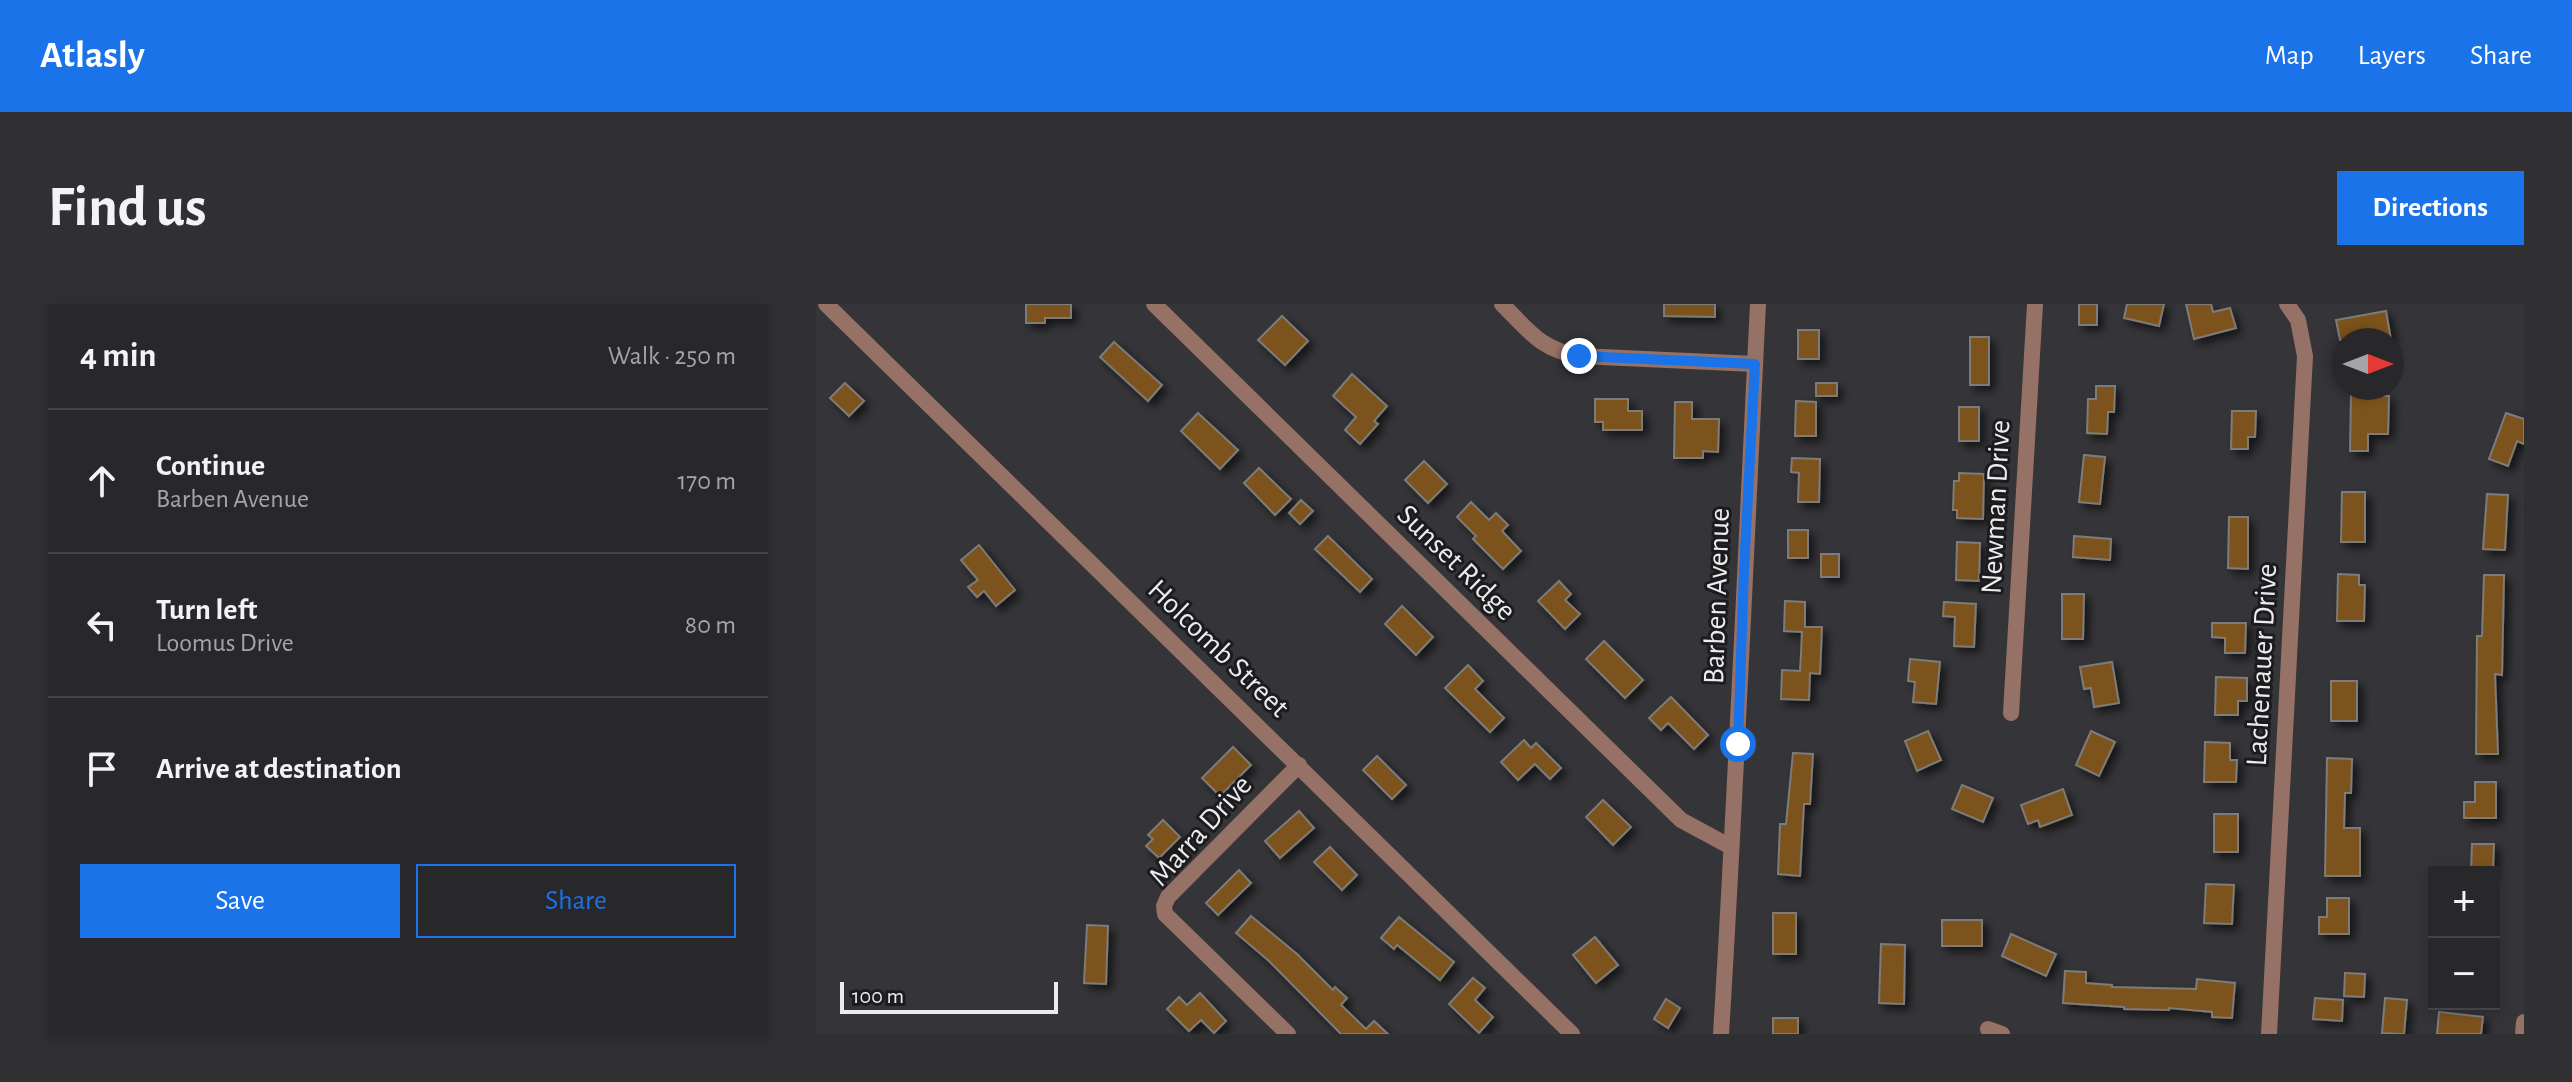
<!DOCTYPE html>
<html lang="en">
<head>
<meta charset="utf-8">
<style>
  :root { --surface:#28272a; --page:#302f32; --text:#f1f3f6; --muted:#a5a5a8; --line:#444447; --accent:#1a73e8 }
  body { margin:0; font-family:"Alegreya Sans",sans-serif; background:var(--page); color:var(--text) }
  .controls { position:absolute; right:24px; bottom:24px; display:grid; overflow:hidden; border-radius:0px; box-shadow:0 4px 12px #0003 }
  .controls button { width:72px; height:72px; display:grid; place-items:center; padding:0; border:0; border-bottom:2px solid var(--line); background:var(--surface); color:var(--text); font:40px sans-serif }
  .compass { position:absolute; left:1516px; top:24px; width:72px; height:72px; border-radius:50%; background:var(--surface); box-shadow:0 4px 12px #0003; rotate:90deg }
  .scale { position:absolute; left:24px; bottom:20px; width:218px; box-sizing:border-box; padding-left:8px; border:4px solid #ececee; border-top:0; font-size:22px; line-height:28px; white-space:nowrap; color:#ececee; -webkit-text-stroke:6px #1c1c1e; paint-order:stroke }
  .stop { position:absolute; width:24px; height:24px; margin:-18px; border:6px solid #1a73e8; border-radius:50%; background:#fff }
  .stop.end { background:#1a73e8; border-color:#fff; box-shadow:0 2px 8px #0008 }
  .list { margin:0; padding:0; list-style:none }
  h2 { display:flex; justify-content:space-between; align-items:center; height:104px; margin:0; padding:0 32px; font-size:34px }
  h2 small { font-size:26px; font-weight:400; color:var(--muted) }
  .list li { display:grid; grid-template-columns:52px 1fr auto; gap:24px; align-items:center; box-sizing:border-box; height:144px; padding:0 32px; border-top:2px solid var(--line) }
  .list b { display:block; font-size:30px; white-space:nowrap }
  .list p { margin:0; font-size:26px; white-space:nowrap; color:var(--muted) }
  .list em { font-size:26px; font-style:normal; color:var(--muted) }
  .actions { display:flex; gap:16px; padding:24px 32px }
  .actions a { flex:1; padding:18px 0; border:2px solid var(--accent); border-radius:0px; text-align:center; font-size:28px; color:var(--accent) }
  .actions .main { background:var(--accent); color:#fff }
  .icon { flex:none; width:44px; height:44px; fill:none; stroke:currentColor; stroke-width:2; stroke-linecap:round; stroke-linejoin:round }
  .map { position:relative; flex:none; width:1708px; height:730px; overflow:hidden; border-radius:0px }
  header { display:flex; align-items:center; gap:48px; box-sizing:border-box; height:112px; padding:0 40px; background:var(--accent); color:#fff }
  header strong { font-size:38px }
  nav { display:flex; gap:44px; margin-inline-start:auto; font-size:28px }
  .intro { display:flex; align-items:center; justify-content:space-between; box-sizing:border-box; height:192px; padding:0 48px }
  h1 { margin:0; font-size:56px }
  .button { padding:20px 36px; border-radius:0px; background:var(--accent); color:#fff; font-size:28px; font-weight:700 }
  main { display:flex; gap:48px; padding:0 48px }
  aside { flex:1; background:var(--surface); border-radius:0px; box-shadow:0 4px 12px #0003 }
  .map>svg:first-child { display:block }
  .building { fill:#7c521b; stroke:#7e7b78; stroke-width:2; filter:url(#shadow) }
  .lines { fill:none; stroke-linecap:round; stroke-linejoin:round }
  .minor { stroke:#967165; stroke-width:16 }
  .tertiary { stroke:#967165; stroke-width:16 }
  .route { stroke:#1a73e8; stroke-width:10 }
  .labels { text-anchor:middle; stroke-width:6; stroke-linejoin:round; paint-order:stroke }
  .street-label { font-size:30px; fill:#ececee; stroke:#1c1c1e }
</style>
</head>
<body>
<header>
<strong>Atlasly</strong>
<nav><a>Map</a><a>Layers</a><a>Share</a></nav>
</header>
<div class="intro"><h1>Find us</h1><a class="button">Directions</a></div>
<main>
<aside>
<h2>4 min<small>Walk · 250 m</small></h2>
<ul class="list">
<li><svg class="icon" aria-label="ahead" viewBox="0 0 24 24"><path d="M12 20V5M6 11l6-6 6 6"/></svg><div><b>Continue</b><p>Barben Avenue</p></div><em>170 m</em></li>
<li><svg class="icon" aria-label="left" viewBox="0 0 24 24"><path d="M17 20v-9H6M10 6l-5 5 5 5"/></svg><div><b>Turn left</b><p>Loomus Drive</p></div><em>80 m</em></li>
<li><svg class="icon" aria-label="arrive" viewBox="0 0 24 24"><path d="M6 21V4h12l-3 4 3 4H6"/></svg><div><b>Arrive at destination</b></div></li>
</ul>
<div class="actions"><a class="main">Save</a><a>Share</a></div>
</aside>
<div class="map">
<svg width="1708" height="730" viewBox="0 0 1708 730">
  <defs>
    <filter id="shadow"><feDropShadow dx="5" dy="5" stdDeviation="4" flood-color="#0009"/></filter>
  </defs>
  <rect width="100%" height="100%" fill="#353438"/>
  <g class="building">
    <path d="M 210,0 L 255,0 L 255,14 L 229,14 L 229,19 L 210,19 Z"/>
    <path d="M 848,0 L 899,0 L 899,13 L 848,12 Z"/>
    <rect x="1263" y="0" width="18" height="21"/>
    <path d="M 1311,0 L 1348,0 L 1343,22 L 1308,14 Z"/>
    <path d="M 1370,0 L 1395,0 L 1397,8 L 1414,4 L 1420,24 L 1378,35 Z"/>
    <path d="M 1570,7 L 1575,36 L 1524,36 L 1520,16 Z"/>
    <path d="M 466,12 L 492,37 L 469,61 L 442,36 Z"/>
    <rect x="982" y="26" width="21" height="29"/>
    <rect x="1154" y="33" width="19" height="48"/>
    <path d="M 298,38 L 346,81 L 332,97 L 284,53 Z"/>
    <path d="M 536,70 L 571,102 L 558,117 L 562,120 L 544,140 L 529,126 L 540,113 L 517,92 Z"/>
    <path d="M 29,79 L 48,97 L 33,112 L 14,94 Z"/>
    <rect x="1000" y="79" width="21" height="13"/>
    <path d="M 1280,82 L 1299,82 L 1298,108 L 1292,108 L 1291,130 L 1271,129 L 1272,95 L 1280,95 Z"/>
    <path d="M 1535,91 L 1573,92 L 1572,130 L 1552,130 L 1552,147 L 1534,147 Z"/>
    <path d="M 779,95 L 812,95 L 812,107 L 826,107 L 826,126 L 787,126 L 787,118 L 779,118 Z"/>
    <path d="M 980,97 L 1000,98 L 1000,132 L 979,132 Z"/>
    <path d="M 859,98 L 876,98 L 876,115 L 903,115 L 902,148 L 887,147 L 887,154 L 858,154 Z"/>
    <rect x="1143" y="103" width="20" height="34"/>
    <path d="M 1416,107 L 1440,107 L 1439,133 L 1432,133 L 1432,145 L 1415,145 Z"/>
    <path d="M 382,109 L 422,146 L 404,165 L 365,127 Z"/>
    <path d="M 1690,109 L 1708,115 L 1708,140 L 1701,137 L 1692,162 L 1673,155 Z"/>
    <path d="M 1268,151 L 1289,153 L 1284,200 L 1263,198 Z"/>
    <path d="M 976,154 L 1004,155 L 1003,198 L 982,198 L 983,169 L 975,168 Z"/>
    <path d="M 608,157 L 631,180 L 612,199 L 589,176 Z"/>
    <path d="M 443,164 L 475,195 L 459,211 L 428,179 Z"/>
    <path d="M 1143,169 L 1168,170 L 1167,215 L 1141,214 L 1141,206 L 1137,206 L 1138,177 L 1143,177 Z"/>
    <path d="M 1526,188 L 1549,188 L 1549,238 L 1525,238 Z"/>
    <path d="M 1671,190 L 1692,191 L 1689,246 L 1667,245 Z"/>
    <path d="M 485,196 L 497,207 L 484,220 L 473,209 Z"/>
    <path d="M 655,198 L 673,216 L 680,209 L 692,221 L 686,227 L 705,247 L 687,265 L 657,235 L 660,232 L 641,213 Z"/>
    <path d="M 1413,213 L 1432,213 L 1432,265 L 1412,264 Z"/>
    <rect x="972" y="226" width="20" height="28"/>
    <path d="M 512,232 L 556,275 L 544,288 L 499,245 Z"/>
    <path d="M 1258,232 L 1295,235 L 1294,256 L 1257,253 Z"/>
    <path d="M 1141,238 L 1164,239 L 1163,277 L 1140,276 Z"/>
    <path d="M 163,241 L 199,286 L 180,302 L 168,287 L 161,293 L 152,283 L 162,276 L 145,256 Z"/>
    <rect x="1005" y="250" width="18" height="23"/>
    <path d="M 1522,270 L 1543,271 L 1543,281 L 1549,281 L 1548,317 L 1521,317 Z"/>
    <path d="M 1668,271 L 1688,271 L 1686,371 L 1679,370 L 1682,450 L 1660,450 L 1661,332 L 1666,332 Z"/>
    <path d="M 743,277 L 755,290 L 749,296 L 764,310 L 749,325 L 722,297 Z"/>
    <path d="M 1246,290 L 1268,290 L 1267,335 L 1246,335 Z"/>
    <path d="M 969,297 L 989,298 L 989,323 L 1006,323 L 1004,370 L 994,369 L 993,396 L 965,395 L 966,366 L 984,367 L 985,350 L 986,328 L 968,327 Z"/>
    <path d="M 1128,298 L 1160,300 L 1158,343 L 1138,342 L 1139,313 L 1127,312 Z"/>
    <path d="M 586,302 L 617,333 L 600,351 L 569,320 Z"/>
    <path d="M 1396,319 L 1430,319 L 1429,349 L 1409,349 L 1409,334 L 1396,333 Z"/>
    <path d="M 788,337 L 827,376 L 809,394 L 770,355 Z"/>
    <path d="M 1094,355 L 1124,358 L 1120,400 L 1097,398 L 1099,378 L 1092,377 Z"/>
    <path d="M 1296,358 L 1303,399 L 1278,403 L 1275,384 L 1268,385 L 1264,363 Z"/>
    <path d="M 652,361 L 667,377 L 659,385 L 688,414 L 674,428 L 629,384 Z"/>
    <path d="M 1400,373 L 1431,374 L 1431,397 L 1422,397 L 1422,411 L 1399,411 Z"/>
    <rect x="1515" y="377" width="26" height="40"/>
    <path d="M 855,393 L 892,431 L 878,445 L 852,419 L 845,426 L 833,414 Z"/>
    <path d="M 1112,427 L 1125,456 L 1101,467 L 1089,437 Z"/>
    <path d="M 1275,427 L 1299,438 L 1283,472 L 1260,461 Z"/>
    <path d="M 708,436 L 715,444 L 720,439 L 745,464 L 734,475 L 719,460 L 702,476 L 685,458 Z"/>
    <path d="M 1389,438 L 1414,439 L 1414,456 L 1421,456 L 1420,478 L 1388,478 Z"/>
    <path d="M 417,443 L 435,461 L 404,492 L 386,474 Z"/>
    <path d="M 977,449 L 997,450 L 994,500 L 988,500 L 984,572 L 962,570 L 964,520 L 970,520 Z"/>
    <path d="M 561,452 L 590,481 L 576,495 L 547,466 Z"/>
    <path d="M 1511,454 L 1536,455 L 1535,489 L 1529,489 L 1528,524 L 1544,524 L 1544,572 L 1509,572 Z"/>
    <path d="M 1659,478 L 1680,478 L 1680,514 L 1648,514 L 1648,498 L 1659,498 Z"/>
    <path d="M 1146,481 L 1177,494 L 1167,518 L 1136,505 Z"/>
    <path d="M 1247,485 L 1256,511 L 1224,523 L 1222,516 L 1212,520 L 1205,501 Z"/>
    <path d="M 787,496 L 815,523 L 797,541 L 770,513 Z"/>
    <path d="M 483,507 L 498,524 L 464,554 L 449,537 Z"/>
    <rect x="1398" y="510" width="24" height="38"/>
    <path d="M 347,516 L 364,533 L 343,554 L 330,542 L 337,535 L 332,531 Z"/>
    <path d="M 1656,540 L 1678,540 L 1677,568 L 1655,568 Z"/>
    <path d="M 514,543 L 541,571 L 526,586 L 498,558 Z"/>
    <path d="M 423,566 L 435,579 L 402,611 L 390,599 Z"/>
    <path d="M 1390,580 L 1418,581 L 1416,620 L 1388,619 Z"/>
    <path d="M 1511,594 L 1533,594 L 1533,630 L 1503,630 L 1503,613 L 1511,613 Z"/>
    <rect x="957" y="609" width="23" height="41"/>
    <path d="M 435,612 L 481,650 L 517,686 L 519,683 L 531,694 L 525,701 L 550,725 L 558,717 L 572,730 L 525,730 L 453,657 L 420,629 Z"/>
    <path d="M 583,613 L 638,658 L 624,676 L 581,641 L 578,645 L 565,634 Z"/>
    <rect x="1126" y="616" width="40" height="26"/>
    <path d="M 271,621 L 292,622 L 290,680 L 268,679 Z"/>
    <path d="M 1195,630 L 1240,650 L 1230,672 L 1186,652 Z"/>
    <path d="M 779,633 L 802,661 L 780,679 L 757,651 Z"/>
    <path d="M 1065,640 L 1089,641 L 1088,700 L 1063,699 Z"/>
    <path d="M 1249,667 L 1270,668 L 1270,679 L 1296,681 L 1296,683 L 1380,685 L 1381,675 L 1419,679 L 1416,714 L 1396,713 L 1396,708 L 1353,704 L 1353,706 L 1308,705 L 1308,703 L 1247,699 Z"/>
    <path d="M 1529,669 L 1549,670 L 1548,693 L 1528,692 Z"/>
    <path d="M 657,674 L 669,684 L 659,696 L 677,713 L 663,729 L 633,700 Z"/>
    <path d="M 384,689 L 410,717 L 398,729 L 385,716 L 373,727 L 351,705 L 363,693 L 371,701 Z"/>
    <path d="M 1499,694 L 1527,696 L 1526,717 L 1497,715 Z"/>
    <path d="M 1569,694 L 1591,696 L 1588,730 L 1566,729 Z"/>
    <path d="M 850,695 L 864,704 L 852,724 L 838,715 Z"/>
    <path d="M 1623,708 L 1667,713 L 1665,730 L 1621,730 Z"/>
    <rect x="957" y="714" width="25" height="16"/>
  </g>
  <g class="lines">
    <g class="minor">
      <path d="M 10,0 L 756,730"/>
      <path d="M 338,0 L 865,516 L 915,543"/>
      <path d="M 686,0 C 713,27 724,45 763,52 L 939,60"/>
      <path d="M 1195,409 L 1219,0"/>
      <path d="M 1172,725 L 1186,730"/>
      <path d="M 472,730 L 349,610 L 348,602 L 352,593 L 483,461"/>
      <path d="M 1453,730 L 1489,52 L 1482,16 L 1471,0"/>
      <path d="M 1707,730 L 1708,718"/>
    </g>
    <path class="tertiary" d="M 905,730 C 920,487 930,243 942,0"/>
  </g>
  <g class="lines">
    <path class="route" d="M 763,52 L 939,60 L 928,266 L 922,440"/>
  </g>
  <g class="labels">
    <g class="street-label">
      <text transform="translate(1179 203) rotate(-87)" y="10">Newman Drive</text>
      <text transform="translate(641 258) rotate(44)" y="10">Sunset Ridge</text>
      <text transform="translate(900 292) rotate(-88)" y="10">Barben Avenue</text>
      <text transform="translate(403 344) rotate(44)" y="10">Holcomb Street</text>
      <text transform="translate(1445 361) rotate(-87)" y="10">Lachenauer Drive</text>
      <text transform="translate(384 526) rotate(-48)" y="10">Marra Drive</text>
    </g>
  </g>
</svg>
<div class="controls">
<button>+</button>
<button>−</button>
</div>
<svg class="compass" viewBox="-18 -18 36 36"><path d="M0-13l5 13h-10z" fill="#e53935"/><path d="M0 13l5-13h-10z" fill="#a5a5a8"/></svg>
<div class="scale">100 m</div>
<div class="stop" style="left:922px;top:440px"></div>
<div class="stop end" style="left:763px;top:52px"></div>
</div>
</main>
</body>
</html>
